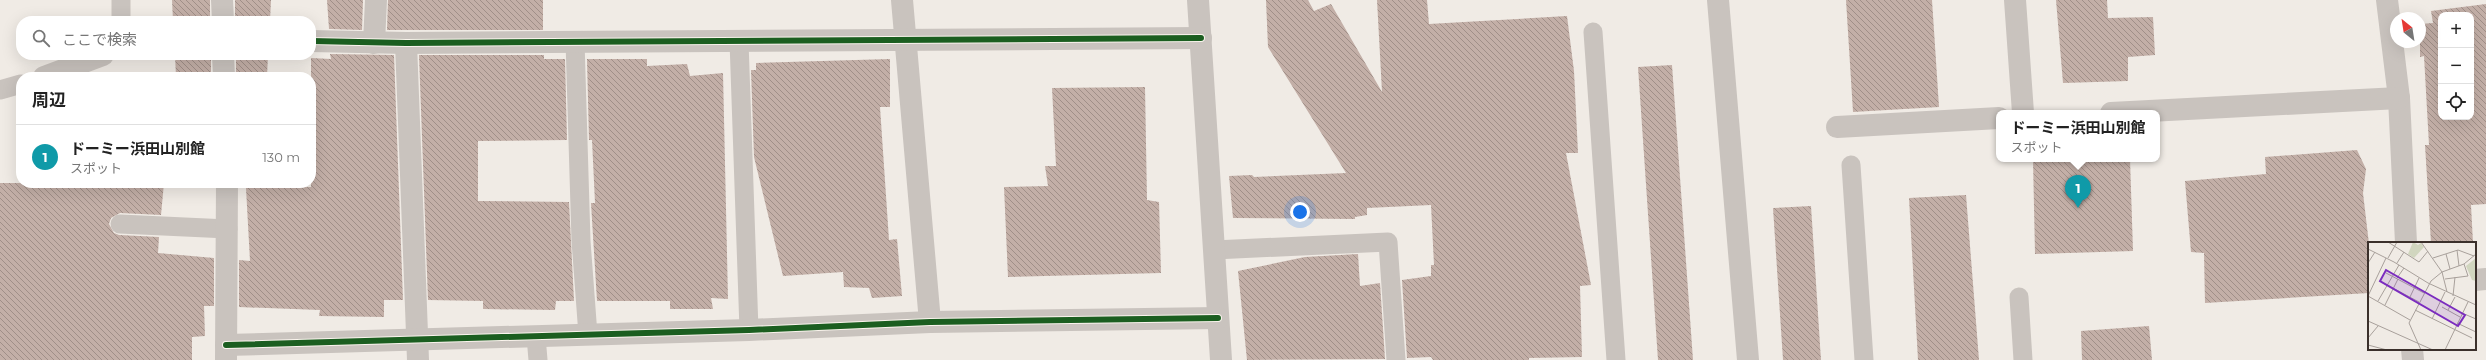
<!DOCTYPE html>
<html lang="ja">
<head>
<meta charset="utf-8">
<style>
  :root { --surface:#fff; --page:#f6f6f6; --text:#222; --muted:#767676; --line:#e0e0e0; --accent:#7a716c }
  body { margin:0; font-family:Montserrat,"Noto Sans JP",sans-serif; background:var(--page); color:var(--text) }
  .controls { position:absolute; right:12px; top:12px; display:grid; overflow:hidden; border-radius:8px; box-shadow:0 4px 16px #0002 }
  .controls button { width:36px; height:36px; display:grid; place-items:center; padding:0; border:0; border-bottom:1px solid var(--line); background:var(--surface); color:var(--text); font:20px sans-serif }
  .compass { position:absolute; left:2390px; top:12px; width:36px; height:36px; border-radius:50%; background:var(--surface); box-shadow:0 4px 16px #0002; rotate:330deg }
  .you { position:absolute; left:1300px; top:212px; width:14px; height:14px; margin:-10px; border:3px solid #fff; border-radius:50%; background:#1a73e8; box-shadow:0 0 0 6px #1a73e833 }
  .badge { display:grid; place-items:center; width:26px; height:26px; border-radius:50%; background:var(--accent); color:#fff; font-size:13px; font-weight:700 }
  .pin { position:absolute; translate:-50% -33px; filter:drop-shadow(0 1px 2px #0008) }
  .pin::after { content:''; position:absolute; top:21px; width:14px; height:12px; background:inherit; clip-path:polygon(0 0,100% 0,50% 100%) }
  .popup { position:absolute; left:1996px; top:110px; width:164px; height:52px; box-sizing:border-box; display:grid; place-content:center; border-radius:8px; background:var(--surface); filter:drop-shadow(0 1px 3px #0005); font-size:13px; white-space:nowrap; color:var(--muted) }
  .popup b { font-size:15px; color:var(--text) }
  .popup::after { content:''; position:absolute; left:50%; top:100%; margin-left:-8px; border:8px solid transparent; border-top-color:var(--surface) }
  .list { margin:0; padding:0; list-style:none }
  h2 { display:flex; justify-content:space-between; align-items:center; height:52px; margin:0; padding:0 16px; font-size:17px }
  h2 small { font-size:13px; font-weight:400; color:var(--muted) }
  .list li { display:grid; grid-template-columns:26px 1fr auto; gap:12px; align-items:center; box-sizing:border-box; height:64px; padding:0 16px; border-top:1px solid var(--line) }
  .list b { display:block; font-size:15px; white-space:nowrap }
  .list p { margin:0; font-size:13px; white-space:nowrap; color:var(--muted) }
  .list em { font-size:13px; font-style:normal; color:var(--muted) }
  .icon { flex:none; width:22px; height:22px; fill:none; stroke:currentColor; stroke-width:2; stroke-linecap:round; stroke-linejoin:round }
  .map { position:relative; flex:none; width:2486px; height:360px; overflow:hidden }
  .search { position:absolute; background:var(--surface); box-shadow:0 4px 16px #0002; left:16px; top:16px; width:300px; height:44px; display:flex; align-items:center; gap:10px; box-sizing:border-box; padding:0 14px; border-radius:16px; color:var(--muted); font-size:15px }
  .panel { position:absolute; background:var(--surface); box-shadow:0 4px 16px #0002; left:16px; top:72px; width:300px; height:116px; border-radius:16px }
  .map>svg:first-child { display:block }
  .building { fill:url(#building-back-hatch); fill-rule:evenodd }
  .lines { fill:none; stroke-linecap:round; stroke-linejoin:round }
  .lane { stroke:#c9c3be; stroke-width:19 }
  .street { stroke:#c9c3be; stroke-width:22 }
  .cycleway-casing { stroke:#fbf5ee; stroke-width:8 }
  .cycleway { stroke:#1b5e20; stroke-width:6 }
  .inset-road { fill:none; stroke:#a8a09b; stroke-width:1 }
  .view { fill:#7b2cbf; fill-opacity:0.15; stroke:#7b2cbf; stroke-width:2 }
  .inset-edge { fill:none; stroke:#3b302b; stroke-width:2 }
</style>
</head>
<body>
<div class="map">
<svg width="2486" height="360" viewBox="0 0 2486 360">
  <defs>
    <pattern id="building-back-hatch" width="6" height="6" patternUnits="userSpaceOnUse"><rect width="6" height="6" fill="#c3afa7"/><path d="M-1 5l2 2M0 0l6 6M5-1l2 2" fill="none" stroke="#a08f88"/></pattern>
  </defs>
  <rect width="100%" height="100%" fill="#f0ebe5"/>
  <g class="building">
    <path d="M 172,0 L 210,0 L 210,21 L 173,21 Z"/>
    <path d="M 235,0 L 271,0 L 270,21 L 235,21 Z"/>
    <path d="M 327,0 L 363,0 L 362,30 L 329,29 Z"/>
    <path d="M 388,0 L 543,0 L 543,30 L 387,30 Z"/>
    <path d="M 1266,0 L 1308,0 L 1314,11 L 1331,4 L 1382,92 L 1377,0 L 1427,0 L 1429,24 L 1567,16 L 1574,71 L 1578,153 L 1566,153 L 1591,285 L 1580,286 L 1582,357 L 1529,358 L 1529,360 L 1433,360 L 1431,357 L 1407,358 L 1402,280 L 1431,276 L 1431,265 L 1434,265 L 1431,205 L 1367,208 L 1367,215 L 1355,217 L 1355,219 L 1233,218 L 1229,176 L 1252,175 L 1254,177 L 1346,173 L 1268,47 Z"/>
    <path d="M 1846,0 L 1932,0 L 1939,107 L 1853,112 Z"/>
    <path d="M 2056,0 L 2107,0 L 2108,18 L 2153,17 L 2155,55 L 2128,57 L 2128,81 L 2063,83 Z"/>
    <path d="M 2486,4 L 2486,204 L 2471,205 L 2473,243 L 2431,243 L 2425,145 L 2429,145 L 2424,56 L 2420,57 L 2420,24 L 2433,23 L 2431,11 ZM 2441,15 L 2471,15 L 2471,117 L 2441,117 Z"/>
    <path d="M 330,54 L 394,55 L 403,300 L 384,300 L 384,317 L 319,316 L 320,310 L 239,307 L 239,260 L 250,261 L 246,188 L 311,187 L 311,58 L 331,59 Z"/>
    <path d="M 175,55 L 211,55 L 211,77 L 176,77 Z"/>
    <path d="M 236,55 L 268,55 L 267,77 L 236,77 Z"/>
    <path d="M 419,55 L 544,55 L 544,59 L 565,59 L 567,140 L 478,141 L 478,201 L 569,202 L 574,301 L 556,301 L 555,310 L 483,309 L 483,301 L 428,300 Z"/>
    <path d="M 587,59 L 647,59 L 647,66 L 687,64 L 690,76 L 723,73 L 728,299 L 711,298 L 713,309 L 670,309 L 670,301 L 597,301 L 591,203 L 595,203 L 592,140 L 589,140 Z"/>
    <path d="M 890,59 L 890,107 L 880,107 L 889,240 L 897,239 L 902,296 L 872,298 L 869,288 L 844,287 L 843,272 L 783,276 L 754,157 L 751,70 L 756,70 L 756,63 Z"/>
    <path d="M 1672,65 L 1693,360 L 1658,360 L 1638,67 Z"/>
    <path d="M 1145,87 L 1147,200 L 1159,202 L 1161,273 L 1008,277 L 1004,187 L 1048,186 L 1045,166 L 1056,166 L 1052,88 Z"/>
    <path d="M 2357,150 L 2366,169 L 2363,193 L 2369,244 L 2369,293 L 2205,303 L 2204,253 L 2191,252 L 2185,181 L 2266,174 L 2265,157 Z"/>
    <path d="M 2033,159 L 2130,159 L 2133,251 L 2035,254 Z"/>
    <path d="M 0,183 L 164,183 L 161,215 L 120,213 L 111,218 L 109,224 L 114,233 L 119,235 L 159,237 L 158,253 L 214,258 L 214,306 L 204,306 L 205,336 L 192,337 L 192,360 L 0,360 Z"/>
    <path d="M 1966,195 L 1979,360 L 1918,360 L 1909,198 Z"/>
    <path d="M 1811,206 L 1821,360 L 1783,360 L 1773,208 Z"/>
    <path d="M 1358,254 L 1360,286 L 1380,283 L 1385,359 L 1247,360 L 1238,271 L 1305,257 Z"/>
    <path d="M 2149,326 L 2152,360 L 2082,360 L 2081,331 Z"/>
  </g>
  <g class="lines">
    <g class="lane">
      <path d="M 121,0 L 121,21"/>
      <path d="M 1593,32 L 1616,360"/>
      <path d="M 575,41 L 581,241 L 588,335"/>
      <path d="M 739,41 L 749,330"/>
      <path d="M 0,90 L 21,84"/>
      <path d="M 1851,165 L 1864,360"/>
      <path d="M 120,224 L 228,229"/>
      <path d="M 1214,250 L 1388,242 L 1396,360"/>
      <path d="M 2019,297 L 2023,360"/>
      <path d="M 536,336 L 538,360"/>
    </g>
    <g class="street">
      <path d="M 222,0 L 223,21"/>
      <path d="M 902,0 L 930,322"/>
      <path d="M 1198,0 L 1221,360"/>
      <path d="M 1718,0 L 1748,360"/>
      <path d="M 2015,0 L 2023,113"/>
      <path d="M 2387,0 L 2399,98 L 2406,243"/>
      <path d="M 311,41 L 406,43 L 1201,38"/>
      <path d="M 374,43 L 376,0"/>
      <path d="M 406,43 L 418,360"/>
      <path d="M 223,55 L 224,77"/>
      <path d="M 44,77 L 103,55"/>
      <path d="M 2111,113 L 2399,98"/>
      <path d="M 1837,127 L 1999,118"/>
      <path d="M 2475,280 L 2486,279"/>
      <path d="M 226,345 L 749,330 L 930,322 L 1218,318"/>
      <path d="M 2412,349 L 2413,360"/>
      <path d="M 226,360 L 227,183"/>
    </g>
    <defs>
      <g id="cycleway">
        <path d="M 311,41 L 406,43 L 1201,38"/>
        <path d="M 226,345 L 749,330 L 930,322 L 1218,318"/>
      </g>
    </defs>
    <use href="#cycleway" class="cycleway-casing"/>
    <use href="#cycleway" class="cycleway"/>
  </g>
  <g transform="translate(2368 242)">
    <rect width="108" height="108" fill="#f0ebe5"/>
    <path d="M 45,0 L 50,3 L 53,1 L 56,5 L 46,16 L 40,12 ZM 108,16 L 108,39 L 104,38 L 98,24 Z" fill="#d1d6bf"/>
    <path class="inset-road" d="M 20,0 L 51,20 L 60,9M 53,0 L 74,30 L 79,50M 0,7 L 26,20 L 60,41 L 108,63M 89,8 L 91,24M 78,12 L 82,27M 20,16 L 29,0M 65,16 L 90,8 L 106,14M 0,21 L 7,10M 29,21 L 36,10M 18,31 L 56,51M 29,36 L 36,26M 77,37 L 100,34 L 96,22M 19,43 L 51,60M 0,54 L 42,78M 0,54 L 18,16M 85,54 L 87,35M 42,55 L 51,36M 10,59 L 31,23M 17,63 L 30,37M 74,65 L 92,75M 47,68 L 104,96M 80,68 L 87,55M 94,71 L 108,77M 64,77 L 77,50M 0,79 L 65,108M 41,81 L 63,39 L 74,30 L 96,22 L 108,12M 41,81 L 53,108M 89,81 L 108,90M 0,96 L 10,84M 0,103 L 19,108M 77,108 L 100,60"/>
    <path class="view" d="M 18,28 L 97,73 L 90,84 L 12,39 Z"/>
    <rect width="108" height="108" class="inset-edge"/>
  </g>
</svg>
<div class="controls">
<button>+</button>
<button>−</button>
<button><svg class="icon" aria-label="locate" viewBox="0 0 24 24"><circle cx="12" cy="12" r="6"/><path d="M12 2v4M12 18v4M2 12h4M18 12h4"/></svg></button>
</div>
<svg class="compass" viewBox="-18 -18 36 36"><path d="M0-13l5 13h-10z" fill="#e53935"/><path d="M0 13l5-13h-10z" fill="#767676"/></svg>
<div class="you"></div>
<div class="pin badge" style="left:2078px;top:208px;background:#0f9aa8">1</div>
<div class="popup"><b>ドーミー浜田山別館</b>スポット</div>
<div class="search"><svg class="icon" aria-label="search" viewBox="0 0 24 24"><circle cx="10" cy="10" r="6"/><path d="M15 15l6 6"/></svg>ここで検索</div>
<section class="panel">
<h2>周辺<small></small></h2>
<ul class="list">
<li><span class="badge" style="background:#0f9aa8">1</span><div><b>ドーミー浜田山別館</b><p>スポット</p></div><em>130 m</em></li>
</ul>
</section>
</div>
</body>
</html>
